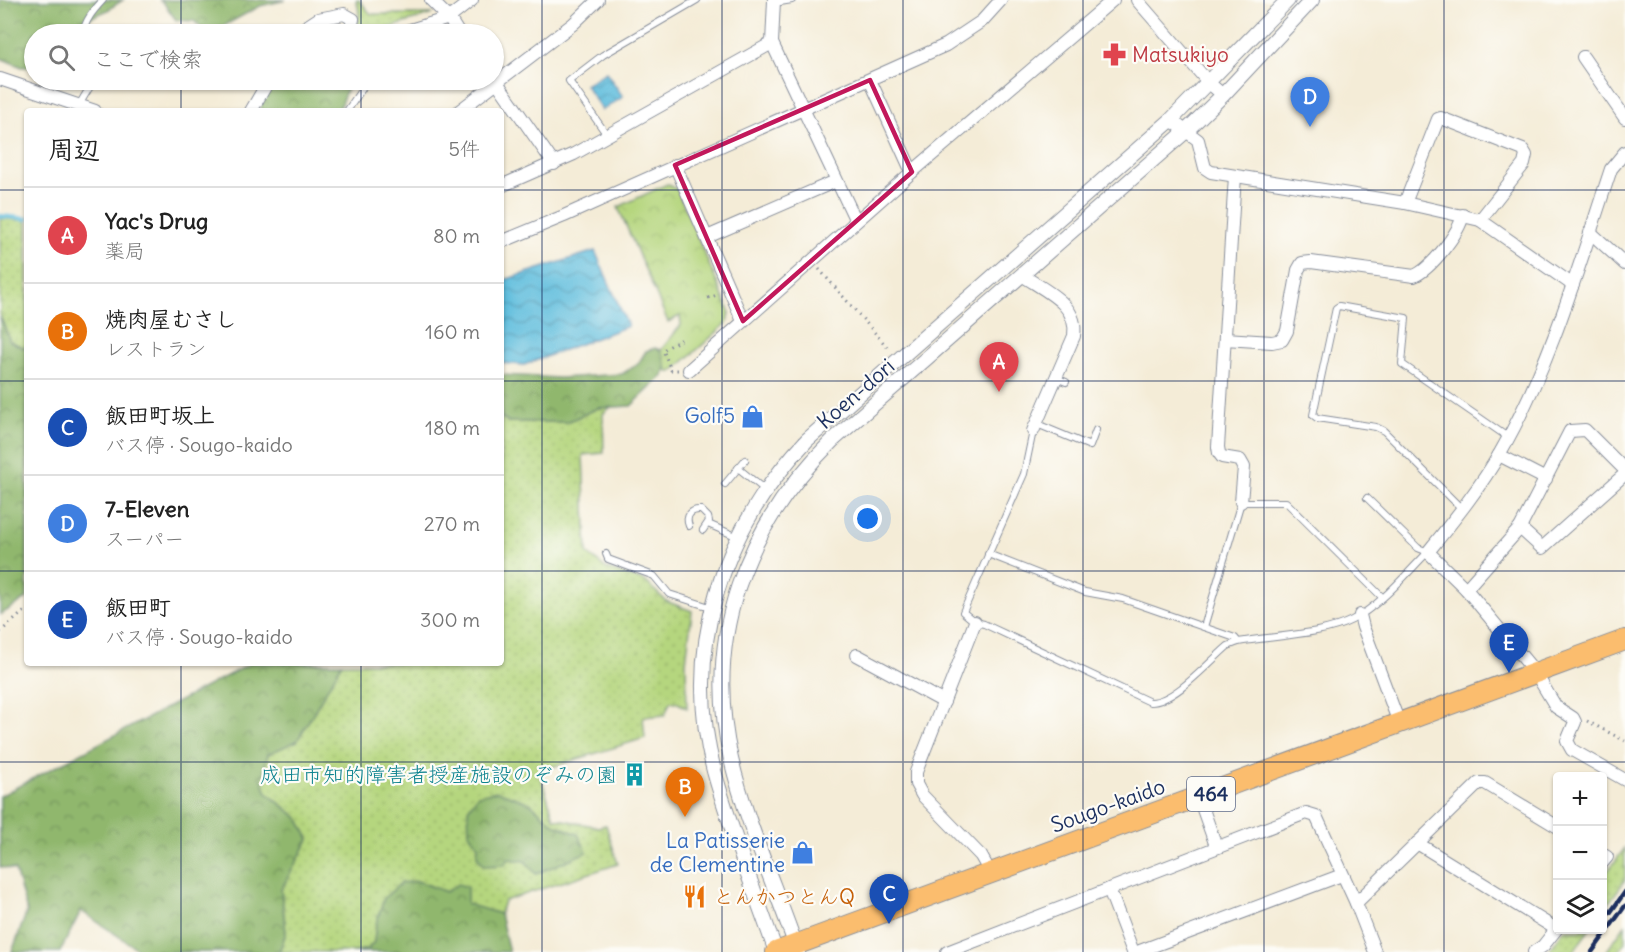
<!DOCTYPE html>
<html lang="ja">
<head>
<meta charset="utf-8">
<style>
  :root { --surface:#fff; --page:#f2f2f2; --text:#222; --muted:#767676; --line:#e0e0e0; --accent:#1f6fb2 }
  body { margin:0; font-family:Delius,"Klee One",sans-serif; background:var(--page); color:var(--text) }
  .controls { position:absolute; right:18px; bottom:18px; display:grid; overflow:hidden; border-radius:6px; box-shadow:0 2px 4px #0004 }
  .controls button { width:54px; height:54px; display:grid; place-items:center; padding:0; border:0; border-bottom:2px solid var(--line); background:var(--surface); color:var(--text); font:30px sans-serif }
  .you { position:absolute; left:868px; top:519px; width:21px; height:21px; margin:-15px; border:4px solid #fff; border-radius:50%; background:#1a73e8; box-shadow:0 0 0 9px #1a73e833 }
  .badge { display:grid; place-items:center; width:39px; height:39px; border-radius:50%; background:var(--accent); color:#fff; font-size:20px; font-weight:700 }
  .pin { position:absolute; translate:-50% -50px; filter:drop-shadow(0 2px 3px #0008) }
  .pin::after { content:''; position:absolute; top:32px; width:21px; height:18px; background:inherit; clip-path:polygon(0 0,100% 0,50% 100%) }
  .list { margin:0; padding:0; list-style:none }
  h2 { display:flex; justify-content:space-between; align-items:center; height:78px; margin:0; padding:0 24px; font-size:26px }
  h2 small { font-size:20px; font-weight:400; color:var(--muted) }
  .list li { display:grid; grid-template-columns:39px 1fr auto; gap:18px; align-items:center; box-sizing:border-box; height:96px; padding:0 24px; border-top:2px solid var(--line) }
  .list b { display:block; font-size:22px; white-space:nowrap }
  .list p { margin:0; font-size:20px; white-space:nowrap; color:var(--muted) }
  .list em { font-size:20px; font-style:normal; color:var(--muted) }
  .icon { flex:none; width:33px; height:33px; fill:none; stroke:currentColor; stroke-width:2; stroke-linecap:round; stroke-linejoin:round }
  .map { position:relative; flex:none; width:1625px; height:952px; overflow:hidden }
  .search { position:absolute; background:var(--surface); box-shadow:0 2px 4px #0004; left:24px; top:24px; width:480px; height:66px; display:flex; align-items:center; gap:15px; box-sizing:border-box; padding:0 21px; border-radius:33px; color:var(--muted); font-size:22px }
  .panel { position:absolute; background:var(--surface); box-shadow:0 2px 4px #0004; left:24px; top:108px; width:480px; height:558px; border-radius:6px }
  .map>svg:first-child { display:block }
  .grass { fill:url(#grass-dots); stroke:#68826e; stroke-width:1.5 }
  .forest { fill:url(#forest-crowns); stroke:#567366; stroke-width:1.5 }
  .park { fill:url(#park-crowns); stroke:#68826e; stroke-width:1.5 }
  .water { fill:url(#water-waves); stroke:#3d769e; stroke-width:1.5 }
  .lines { fill:none; stroke-linecap:round; stroke-linejoin:round }
  .stream { stroke:#5fbddd; stroke-width:4.5 }
  .service-casing { stroke:#888e9a; stroke-width:8 }
  .minor-casing { stroke:#888e9a; stroke-width:14 }
  .tertiary-casing { stroke:#888e9a; stroke-width:16 }
  .trunk-casing { stroke:#888e9a; stroke-width:22 }
  .path { stroke:#888e9a; stroke-width:3; stroke-dasharray:1.5 4.5; stroke-linecap:butt }
  .service { stroke:#fff; stroke-width:6 }
  .minor { stroke:#fff; stroke-width:12 }
  .tertiary { stroke:#fff; stroke-width:14 }
  .trunk { stroke:#fbbd6e; stroke-width:20 }
  .rail { stroke:#1b2f5e; stroke-width:4.5 }
  .marked { fill:none; stroke:#c2185b; stroke-width:4.5; stroke-linejoin:round }
  .grid { fill:none; stroke:#1b2f5e; stroke-width:1.5; stroke-opacity:0.55 }
  .labels { text-anchor:middle; stroke-width:4.5; stroke-linejoin:round; paint-order:stroke }
  .shield { fill:#fdfcf7; stroke:#5f6c8c; stroke-width:1.5 }
  .shield-label { font-size:20px; font-weight:bold; fill:#1b2f5e }
  .health-label { font-size:21px; fill:#be3a42; stroke:#fdfcf7; text-anchor:start }
  .street-label { font-size:21px; fill:#1b2f5e; stroke:#fdfcf7 }
  .shop-label { font-size:21px; fill:#366cbe; stroke:#fdfcf7; text-anchor:end }
  .culture-label { font-size:21px; fill:#0d838f; stroke:#fdfcf7; text-anchor:end }
  .food-label { font-size:21px; fill:#c56008; stroke:#fdfcf7; text-anchor:start }
</style>
</head>
<body>
<div class="map">
<svg width="1625" height="952" viewBox="0 0 1625 952">
  <defs>
    <pattern id="grass-dots" width="8" height="8" patternUnits="userSpaceOnUse" patternTransform="scale(1.5)"><rect width="8" height="8" fill="#b5d67e"/><path d="M2 2h.1M6 6h.1" fill="none" stroke="#9bb86f" stroke-width="1.8" stroke-linecap="round"/></pattern>
    <pattern id="forest-crowns" width="20" height="18" patternUnits="userSpaceOnUse" patternTransform="scale(1.5)"><rect width="20" height="18" fill="#90b76d"/><path d="M2 6a3 3 0 1 1 6 0M12 15a3 3 0 1 1 6 0" fill="none" stroke="#75955d"/></pattern>
    <pattern id="park-crowns" width="20" height="18" patternUnits="userSpaceOnUse" patternTransform="scale(1.5)"><rect width="20" height="18" fill="#b5d67e"/><path d="M2 6a3 3 0 1 1 6 0M12 15a3 3 0 1 1 6 0" fill="none" stroke="#9bb86f"/></pattern>
    <pattern id="water-waves" width="16" height="10" patternUnits="userSpaceOnUse" patternTransform="scale(1.5)"><rect width="16" height="10" fill="#5fbddd"/><path d="M0 5q4-4 8 0t8 0" fill="none" stroke="#4e9ab6"/></pattern>
  </defs>
  <rect width="100%" height="100%" fill="#fdfcf7"/>
  <filter id="ink" filterUnits="userSpaceOnUse"><feTurbulence type="fractalNoise" baseFrequency=".0167" numOctaves="2"/><feDisplacementMap in="SourceGraphic" scale="12" xChannelSelector="R" yChannelSelector="G"/><feConvolveMatrix kernelMatrix="1 2 1 2 8 2 1 2 1" color-interpolation-filters="sRGB"/></filter>
  <filter id="wash" filterUnits="userSpaceOnUse"><feTurbulence type="fractalNoise" baseFrequency=".008" numOctaves="4" result="noise"/><feDisplacementMap in="SourceGraphic" scale="24" xChannelSelector="R" yChannelSelector="G"/><feGaussianBlur stdDeviation="1.35" result="paint"/><feColorMatrix in="noise" values="0 0 0 0 0 0 0 0 0 0 0 0 0 0 0 0 0 1.4 0 .05"/><feComposite in="paint" operator="in"/></filter>
  <g filter="url(#wash)">
    <rect width="100%" height="100%" fill="#f4ecd7"/>
    <g class="grass">
      <path d="M 356,0 L 359,0 L 371,14 L 433,14 L 392,27 L 382,34 L 355,34 C 359,23 361,12 356,0 Z"/>
      <path d="M 0,218 L 27,221 L 27,345 L 24,348 L 10,341 L 0,316 Z"/>
      <path d="M 611,407 L 603,414 L 604,453 L 583,455 L 587,553 L 607,569 L 645,581 L 666,601 L 692,611 L 686,663 L 687,708 L 676,702 L 670,702 L 665,715 L 643,717 L 645,738 L 539,771 L 554,818 L 598,827 L 606,825 L 618,864 L 504,901 L 500,914 L 476,908 L 446,892 L 417,881 L 376,924 L 374,942 L 368,949 L 354,952 L 279,952 L 286,933 L 281,890 L 309,839 L 298,818 L 267,794 L 262,779 L 268,753 L 297,741 L 342,663 L 501,663 L 501,417 L 509,422 L 567,422 L 598,408 Z"/>
      <path d="M 1625,848 L 1625,880 L 1603,911 L 1603,877 Z"/>
      <path d="M 1625,925 L 1625,942 L 1618,952 L 1606,952 Z"/>
      <path d="M 1564,930 L 1589,930 L 1573,952 L 1548,952 Z"/>
    </g>
    <g class="forest">
      <path d="M 0,0 L 123,0 L 106,11 L 82,21 L 77,34 L 34,34 L 34,67 L 22,67 L 0,58 Z"/>
      <path d="M 159,0 L 286,0 L 260,6 L 218,29 L 206,32 L 194,21 L 176,20 L 163,2 Z"/>
      <path d="M 274,80 L 333,80 L 334,82 L 348,86 L 338,111 L 261,111 L 261,103 Z"/>
      <path d="M 0,316 L 10,341 L 24,348 L 27,345 L 27,598 L 0,615 Z"/>
      <path d="M 655,348 L 665,352 L 667,365 L 664,375 L 631,406 L 598,408 L 567,422 L 509,422 L 501,417 L 501,375 L 560,378 L 622,374 L 638,364 L 646,351 Z"/>
      <path d="M 251,663 L 342,663 L 297,741 L 268,754 L 262,779 L 267,793 L 298,818 L 309,839 L 281,890 L 286,933 L 279,952 L 142,952 L 81,911 L 60,952 L 12,952 L 27,911 L 15,870 L 0,867 L 0,796 Z"/>
      <path d="M 497,791 L 530,803 L 554,824 L 578,834 L 587,852 L 536,874 L 525,861 L 509,859 L 504,865 L 484,866 L 477,856 L 478,846 L 469,833 L 468,809 L 478,795 Z"/>
      <path d="M 417,881 L 446,892 L 458,884 L 467,887 L 467,904 L 500,914 L 509,952 L 354,952 L 368,949 L 374,942 L 376,924 L 384,898 L 401,883 Z"/>
    </g>
    <path class="park" d="M 667,184 L 677,189 L 730,313 L 727,323 L 672,372 L 668,372 L 661,350 L 681,325 L 680,316 L 668,322 L 618,207 Z"/>
    <g class="water">
      <path d="M 606,72 L 623,97 L 602,110 L 585,85 Z"/>
      <path d="M 595,251 L 628,326 L 524,365 L 501,363 L 501,281 Z"/>
    </g>
    <g class="lines">
      <path class="stream" d="M 0,216 L 27,219"/>
    </g>
  </g>
  <g filter="url(#ink)">
    <g class="lines">
      <defs>
        <g id="service">
          <path d="M 774,3 L 792,0"/>
          <path d="M 83,34 C 85,20 93,11 103,0"/>
          <path d="M 440,34 L 454,28"/>
          <path d="M 79,105 L 94,80"/>
          <path d="M 347,111 L 368,80"/>
          <path d="M 607,135 L 569,81 L 603,55 L 697,0"/>
          <path d="M 1056,378 L 1066,382"/>
          <path d="M 1037,424 L 1090,446 L 1096,430"/>
          <path d="M 1033,431 L 1024,474 L 963,612 L 975,622 L 984,624 L 1150,702 C 1174,703 1210,661 1228,646 L 1238,642 C 1271,636 1323,635 1352,620 C 1381,605 1405,575 1428,552 L 1418,548 L 1367,498"/>
          <path d="M 738,468 L 765,490"/>
          <path d="M 725,484 L 745,460"/>
          <path d="M 1462,509 L 1384,431 L 1376,427 L 1317,418 L 1313,415 L 1336,308 L 1339,306 L 1406,318 L 1402,364 L 1509,438"/>
          <path d="M 708,524 L 738,537"/>
          <path d="M 689,526 C 685,516 691,509 701,510 L 708,517 L 709,521 L 703,530"/>
          <path d="M 606,554 L 608,559 L 654,576 L 669,594 L 713,608"/>
          <path d="M 988,554 L 1085,592 L 1123,599 L 1235,638 L 1238,642"/>
          <path d="M 1204,627 L 1241,502 L 1286,502 L 1382,597"/>
        </g>
        <g id="minor">
          <path d="M 431,0 L 449,18 L 459,34"/>
          <path d="M 774,0 L 772,43 L 856,221"/>
          <path d="M 1137,0 L 1209,83 L 1223,95"/>
          <path d="M 295,34 L 318,19 L 344,14 L 353,19 L 350,34"/>
          <path d="M 397,34 L 449,18 L 472,0"/>
          <path d="M 1583,57 L 1625,118"/>
          <path d="M 494,78 L 554,164"/>
          <path d="M 0,79 L 95,111"/>
          <path d="M 870,80 L 912,172"/>
          <path d="M 251,111 L 269,80"/>
          <path d="M 459,111 L 573,24 L 598,0"/>
          <path d="M 1171,120 L 1198,140 L 1205,168 L 1211,172 L 1405,203 L 1480,220 L 1573,285"/>
          <path d="M 1625,152 L 1611,169 C 1579,265 1551,365 1500,453 C 1480,488 1453,521 1428,552 L 1466,589 L 1535,672 L 1556,707 L 1573,718 L 1575,722 L 1567,741 L 1572,750 L 1625,780"/>
          <path d="M 675,165 L 743,321"/>
          <path d="M 1235,176 L 1218,447 L 1219,453 L 1222,457 L 1240,460 L 1244,467 L 1241,502"/>
          <path d="M 501,186 L 574,154 L 772,43"/>
          <path d="M 1405,203 L 1438,119 L 1441,118 L 1523,150 L 1526,155 L 1524,164 L 1480,220"/>
          <path d="M 1590,232 L 1625,264"/>
          <path d="M 707,237 L 836,181"/>
          <path d="M 501,242 L 564,216 L 946,45 L 982,21 L 1001,0"/>
          <path d="M 1022,275 C 1045,291 1079,304 1074,336 L 1033,431"/>
          <path d="M 1225,339 L 1272,342 L 1282,340 L 1287,331 L 1298,270 L 1302,263 L 1311,262 L 1414,276 C 1431,269 1459,233 1463,215"/>
          <path d="M 689,370 L 912,172 L 1113,0"/>
          <path d="M 1499,455 L 1546,479"/>
          <path d="M 1520,528 L 1542,548 L 1625,474"/>
          <path d="M 1466,589 L 1520,528 L 1570,431 L 1585,430 L 1625,470"/>
          <path d="M 1360,615 L 1363,627 L 1399,723"/>
          <path d="M 975,622 L 916,772 L 916,784 L 922,795 L 981,856 L 991,874"/>
          <path d="M 857,655 L 944,702"/>
          <path d="M 1199,798 L 1216,846"/>
          <path d="M 1417,843 L 1556,929"/>
          <path d="M 1602,854 L 1607,857 L 1602,863"/>
          <path d="M 1109,889 L 1133,952"/>
          <path d="M 1356,903 L 1479,783 L 1485,783 L 1558,827"/>
          <path d="M 947,952 L 1306,813 L 1316,816 L 1356,903 L 1375,952"/>
          <path d="M 1137,952 L 1342,875"/>
          <path d="M 1534,952 L 1543,946 L 1558,927"/>
        </g>
        <g id="tertiary">
          <path d="M 776,952 C 755,892 731,832 714,771 C 682,648 722,530 807,440 L 1171,120 L 1288,0"/>
          <path d="M 798,952 C 776,888 747,825 731,759 C 703,637 745,527 832,441 L 1185,132 L 1223,95 L 1312,0"/>
        </g>
        <path id="trunk" d="M 776,952 L 1625,640"/>
      </defs>
      <use href="#service" class="service-casing"/>
      <use href="#minor" class="minor-casing"/>
      <use href="#tertiary" class="tertiary-casing"/>
      <use href="#trunk" class="trunk-casing"/>
      <g class="path">
        <path d="M 819,269 L 889,349"/>
        <path d="M 708,298 L 717,295"/>
        <path d="M 678,370 L 671,370 L 663,350 L 684,338"/>
        <path d="M 0,632 L 27,609"/>
        <path d="M 1587,721 L 1625,741"/>
      </g>
      <use href="#service" class="service"/>
      <use href="#minor" class="minor"/>
      <use href="#tertiary" class="tertiary"/>
      <use href="#trunk" class="trunk"/>
      <g class="rail">
        <path d="M 1610,913 L 1625,892"/>
        <path d="M 1592,952 L 1625,906"/>
      </g>
    </g>
  </g>
  <path class="marked" d="M 870,80 L 912,172 L 743,321 L 675,165 Z"/>
  <path class="grid" d="M 181,0 L 181,34M 361,0 L 361,34M 542,0 L 542,952M 722,0 L 722,952M 903,0 L 903,952M 1083,0 L 1083,952M 1264,0 L 1264,952M 1444,0 L 1444,952M 181,80 L 181,111M 361,80 L 361,111M 0,190 L 27,190M 501,190 L 1625,190M 0,381 L 27,381M 501,381 L 1625,381M 0,571 L 27,571M 501,571 L 1625,571M 181,663 L 181,952M 361,663 L 361,952M 0,762 L 1625,762"/>
  <defs>
    <symbol id="pharmacy-bare" viewBox="-9 -9 18 18"><path d="M-2-6h4v4h4v4h-4v4h-4v-4h-4v-4h4Z" fill="#e0444e" stroke="#fdfcf7" stroke-width="2.5" paint-order="stroke"/></symbol>
    <symbol id="shop-bare" viewBox="-9 -9 18 18"><path d="M-5-2.5h2.3a2.7 3.5 0 0 1 5.4 0H5L5.5 6h-11ZM-1.5-2.5h3a1.5 2.3 0 0 0-3 0Z" fill="#3f7fe0" stroke="#fdfcf7" stroke-width="2.5" paint-order="stroke"/></symbol>
    <symbol id="building-bare" viewBox="-9 -9 18 18"><path d="M-4-6H4V6H1V3H-1V6H-4ZM-2.5-4.3h1.7v1.8h-1.7ZM.8-4.3h1.7v1.8H.8ZM-2.5-1h1.7V.8h-1.7ZM.8-1h1.7V.8H.8Z" fill="#0f9aa8" stroke="#fdfcf7" stroke-width="2.5" paint-order="stroke"/></symbol>
    <symbol id="restaurant-bare" viewBox="-9 -9 18 18"><path d="M-5-6h1v4h1v-4h1v4h1v-4h1v5L-1.5 .5V6h-2V.5L-5-1ZM5-6V6H3V1.5H1.5Q1.5-4 5-6Z" fill="#e8710a" stroke="#fdfcf7" stroke-width="2.5" paint-order="stroke"/></symbol>
  </defs>
  <g fill-rule="evenodd">
    <use href="#pharmacy-bare" x="1098" y="38" width="33" height="33"/>
    <use href="#shop-bare" x="736" y="400" width="33" height="33"/>
    <use href="#building-bare" x="618" y="758" width="33" height="33"/>
    <use href="#shop-bare" x="786" y="836" width="33" height="33"/>
    <use href="#restaurant-bare" x="678" y="880" width="33" height="33"/>
  </g>
  <g class="labels">
    <rect class="shield" x="1187" y="777" width="48" height="34" rx="4.5"/>
    <g class="shield-label">
      <text x="1211" y="801">464</text>
    </g>
    <g class="health-label">
      <text x="1132" y="62">Matsukiyo</text>
    </g>
    <g class="street-label">
      <text transform="translate(856 394) rotate(-41)" y="7">Koen-dori</text>
      <text transform="translate(1108 806) rotate(-20)" y="7">Sougo-kaido</text>
    </g>
    <g class="shop-label">
      <text x="735" y="423">Golf5</text>
      <text x="785" y="848">La Patisserie<tspan x="785" dy="24">de Clementine</tspan></text>
    </g>
    <g class="culture-label">
      <text x="617" y="782">成田市知的障害者授産施設のぞみの園</text>
    </g>
    <g class="food-label">
      <text x="713" y="904">とんかつとんQ</text>
    </g>
  </g>
</svg>
<div class="controls">
<button>+</button>
<button>−</button>
<button><svg class="icon" aria-label="layers" viewBox="0 0 24 24"><path d="M12 4l9 5-9 5-9-5zM3 14l9 5 9-5"/></svg></button>
</div>
<div class="you"></div>
<div class="pin badge" style="left:999px;top:392px;background:#e0444e">A</div>
<div class="pin badge" style="left:685px;top:817px;background:#e8710a">B</div>
<div class="pin badge" style="left:889px;top:924px;background:#1a4fb4">C</div>
<div class="pin badge" style="left:1310px;top:127px;background:#3f7fe0">D</div>
<div class="pin badge" style="left:1509px;top:673px;background:#1a4fb4">E</div>
<div class="search"><svg class="icon" aria-label="search" viewBox="0 0 24 24"><circle cx="10" cy="10" r="6"/><path d="M15 15l6 6"/></svg>ここで検索</div>
<section class="panel">
<h2>周辺<small>5件</small></h2>
<ul class="list">
<li><span class="badge" style="background:#e0444e">A</span><div><b>Yac's Drug</b><p>薬局</p></div><em>80 m</em></li>
<li><span class="badge" style="background:#e8710a">B</span><div><b>焼肉屋むさし</b><p>レストラン</p></div><em>160 m</em></li>
<li><span class="badge" style="background:#1a4fb4">C</span><div><b>飯田町坂上</b><p>バス停 · Sougo-kaido</p></div><em>180 m</em></li>
<li><span class="badge" style="background:#3f7fe0">D</span><div><b>7-Eleven</b><p>スーパー</p></div><em>270 m</em></li>
<li><span class="badge" style="background:#1a4fb4">E</span><div><b>飯田町</b><p>バス停 · Sougo-kaido</p></div><em>300 m</em></li>
</ul>
</section>
</div>
</body>
</html>
